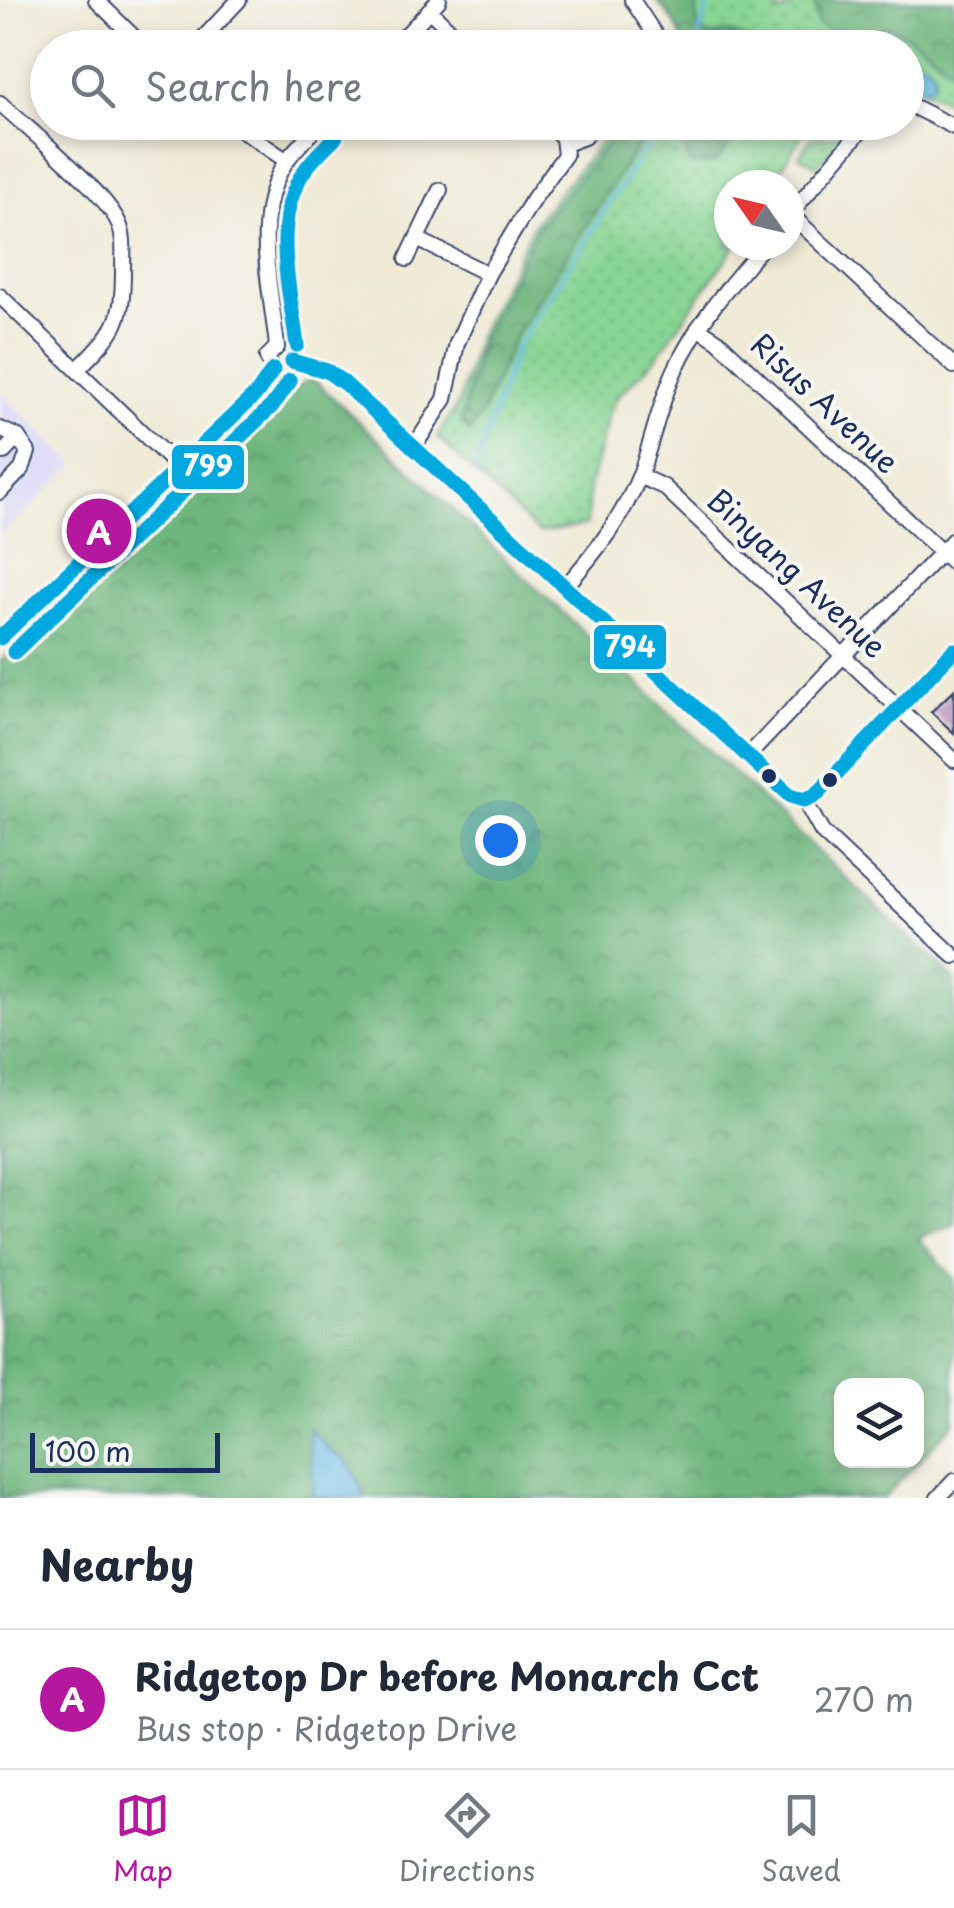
<!DOCTYPE html>
<html lang="en">
<head>
<meta charset="utf-8">
<style>
  :root { --surface:#fff; --page:#f6f6f7; --text:#1f2937; --muted:#747a83; --line:#e0e1e3; --accent:#b5179e }
  body { margin:0; font-family:"Playpen Sans",sans-serif; background:var(--page); color:var(--text) }
  .controls { position:absolute; right:30px; bottom:30px; display:grid; overflow:hidden; border-radius:20px; box-shadow:0 5px 15px #0003 }
  .controls button { width:90px; height:90px; display:grid; place-items:center; padding:0; border:0; border-bottom:2px solid var(--line); background:var(--surface); color:var(--text); font:50px sans-serif }
  .compass { position:absolute; left:714px; top:170px; width:90px; height:90px; border-radius:50%; background:var(--surface); box-shadow:0 5px 15px #0003; rotate:304deg }
  .scale { position:absolute; left:30px; bottom:25px; width:190px; box-sizing:border-box; padding-left:10px; border:5px solid #1b2f5e; border-top:0; font-size:28px; line-height:35px; white-space:nowrap; color:#1b2f5e; -webkit-text-stroke:8px #f6f6f2; paint-order:stroke }
  .you { position:absolute; left:500px; top:840px; width:35px; height:35px; margin:-25px; border:8px solid #fff; border-radius:50%; background:#1a73e8; box-shadow:0 0 0 15px #1a73e833 }
  .badge { display:grid; place-items:center; width:65px; height:65px; border-radius:50%; background:var(--accent); color:#fff; font-size:32px; font-weight:700 }
  .pin { position:absolute; translate:-50% -50%; border:5px solid #fff; box-shadow:0 2px 10px #0006 }
  .list { margin:0; padding:0; list-style:none }
  h2 { display:flex; justify-content:space-between; align-items:center; height:130px; margin:0; padding:0 40px; font-size:42px }
  h2 small { font-size:32px; font-weight:400; color:var(--muted) }
  .list li { display:grid; grid-template-columns:65px 1fr auto; gap:30px; align-items:center; box-sizing:border-box; height:140px; padding:0 40px; border-top:2px solid var(--line) }
  .list b { display:block; font-size:38px; white-space:nowrap }
  .list p { margin:0; font-size:32px; white-space:nowrap; color:var(--muted) }
  .list em { font-size:32px; font-style:normal; color:var(--muted) }
  .icon { flex:none; width:55px; height:55px; fill:none; stroke:currentColor; stroke-width:2; stroke-linecap:round; stroke-linejoin:round }
  .map { position:relative; flex:none; width:954px; height:1498px; overflow:hidden }
  .search { position:absolute; background:var(--surface); box-shadow:0 5px 15px #0003; left:30px; right:30px; top:30px; height:110px; display:flex; align-items:center; gap:25px; box-sizing:border-box; padding:0 35px; border-radius:55px; color:var(--muted); font-size:38px }
  .sheet { height:270px; background:var(--surface) }
  nav { display:flex; justify-content:space-around; align-items:center; box-sizing:border-box; height:140px; border-top:2px solid var(--line); background:var(--surface); font-size:28px; color:var(--muted) }
  nav a { display:grid; justify-items:center; gap:5px }
  nav .on { color:var(--accent) }
  .map>svg:first-child { display:block }
  .built { fill:#d9d7f8 }
  .grass { fill:url(#grass-dots); stroke:#528279; stroke-width:2.5 }
  .forest { fill:url(#forest-crowns); stroke:#44726e; stroke-width:2.5; fill-rule:evenodd }
  .water { fill:#6abde6; stroke:#4276a2; stroke-width:2.5 }
  .lines { fill:none; stroke-linecap:round; stroke-linejoin:round }
  .stream { stroke:#6abde6; stroke-width:4 }
  .building { fill:#c09fc2 }
  .minor-casing { stroke:#3b4b70; stroke-width:18 }
  .minor { stroke:#fff; stroke-width:14 }
  .bus-1-casing { stroke:#f6f6f2; stroke-width:22 }
  .bus-2-casing { stroke:#f6f6f2; stroke-width:22 }
  .bus-1 { stroke:#03a8e0; stroke-width:15 }
  .bus-2 { stroke:#03a8e0; stroke-width:15 }
  .bus-dot { fill:#1b2f5e; stroke:#f6f6f2; stroke-width:4 }
  .labels { text-anchor:middle; stroke-width:8; stroke-linejoin:round; paint-order:stroke }
  .street-label { font-size:30px; fill:#1b2f5e; stroke:#f6f6f2 }
  .line-badge { stroke:#f6f6f2; stroke-width:4 }
  .badge-label { font-size:28px; text-anchor:middle; font-weight:bold; fill:#fff }
</style>
</head>
<body>
<div class="map">
<svg width="954" height="1498" viewBox="0 0 954 1498">
  <defs>
    <pattern id="grass-dots" width="8" height="8" patternUnits="userSpaceOnUse" patternTransform="scale(2.5)"><rect width="8" height="8" fill="#88d594"/><path d="M2 2h.1M6 6h.1" fill="none" stroke="#75b782" stroke-width="1.8" stroke-linecap="round"/></pattern>
    <pattern id="forest-crowns" width="20" height="18" patternUnits="userSpaceOnUse" patternTransform="scale(2.5)"><rect width="20" height="18" fill="#6eb67e"/><path d="M2 6a3 3 0 1 1 6 0M12 15a3 3 0 1 1 6 0" fill="none" stroke="#5a946a"/></pattern>
  </defs>
  <rect width="100%" height="100%" fill="#f6f6f2"/>
  <filter id="ink" filterUnits="userSpaceOnUse"><feTurbulence type="fractalNoise" baseFrequency=".01" numOctaves="2"/><feDisplacementMap in="SourceGraphic" scale="20" xChannelSelector="R" yChannelSelector="G"/><feConvolveMatrix kernelMatrix="1 2 1 2 8 2 1 2 1" color-interpolation-filters="sRGB"/></filter>
  <filter id="wash" filterUnits="userSpaceOnUse"><feTurbulence type="fractalNoise" baseFrequency=".0048" numOctaves="4" result="noise"/><feDisplacementMap in="SourceGraphic" scale="40" xChannelSelector="R" yChannelSelector="G"/><feGaussianBlur stdDeviation="2.25" result="paint"/><feColorMatrix in="noise" values="0 0 0 0 0 0 0 0 0 0 0 0 0 0 0 0 0 1.4 0 .05"/><feComposite in="paint" operator="in"/></filter>
  <g filter="url(#wash)">
    <rect width="100%" height="100%" fill="#f0ead6"/>
    <path class="built" d="M 0,393 L 75,464 L 0,536 Z"/>
    <g class="grass">
      <path d="M 697,0 L 771,0 L 779,13 L 795,5 L 796,0 L 814,0 L 814,4 L 889,26 L 918,42 L 954,71 L 954,99 L 945,100 L 907,82 L 906,48 L 755,47 L 752,41 L 711,38 L 696,29 Z"/>
      <path d="M 616,123 L 626,123 L 539,225 L 480,343 L 461,421 L 469,431 L 482,414 L 514,338 L 652,123 L 678,123 L 690,163 L 716,161 L 747,123 L 838,123 L 802,134 L 772,185 L 729,185 L 729,245 L 736,245 L 653,362 L 618,396 L 610,410 L 589,487 L 587,525 L 539,533 L 437,437 L 459,402 L 478,336 L 535,222 Z"/>
      <path d="M 844,134 L 817,166 L 799,156 L 811,138 Z"/>
    </g>
    <g class="forest">
      <path d="M 656,0 L 697,0 L 697,29 L 711,38 L 725,32 L 752,41 L 755,47 L 686,47 L 672,19 Z"/>
      <path d="M 814,0 L 954,0 L 954,71 L 918,42 L 889,26 L 848,41 L 818,25 Z"/>
      <path d="M 626,123 L 652,123 L 514,338 L 482,414 L 470,431 L 461,422 L 480,343 L 539,225 Z"/>
      <path d="M 678,123 L 678,122 L 747,123 L 716,162 L 690,164 Z"/>
      <path d="M 312,378 L 954,979 L 954,1224 L 918,1238 L 954,1278 L 954,1423 L 884,1498 L 0,1498 L 0,662 L 254,415 ZM 842,1386 L 916,1386 L 916,1460 L 842,1460 Z"/>
    </g>
    <g class="water">
      <path d="M 907,53 L 933,69 L 934,83 L 923,89 L 907,85 Z"/>
      <path d="M 309,1428 L 331,1452 L 346,1460 L 358,1480 L 364,1498 L 314,1498 Z"/>
    </g>
    <g class="lines">
      <g class="stream">
        <path d="M 695,48 L 710,0"/>
        <path d="M 474,473 L 516,348 L 662,122"/>
      </g>
    </g>
    <g id="blocks">
      <path class="building" d="M 954,690 L 954,733 L 931,712 Z"/>
    </g>
  </g>
  <g filter="url(#ink)">
    <use href="#blocks" fill-opacity="0" stroke="#3b4b70" stroke-width="2.5"/>
    <g class="lines">
      <defs>
        <g id="minor">
          <path d="M 96,0 L 145,48"/>
          <path d="M 632,0 L 656,36 L 657,48"/>
          <path d="M 429,10 L 468,48"/>
          <path d="M 194,48 L 239,0"/>
          <path d="M 394,48 L 439,0"/>
          <path d="M 0,103 C 28,129 106,192 119,224 C 125,238 123,254 123,270 C 123,325 115,331 77,370"/>
          <path d="M 906,103 L 954,127"/>
          <path d="M 230,122 L 287,161"/>
          <path d="M 565,144 L 584,137 L 597,122"/>
          <path d="M 790,214 L 954,366"/>
          <path d="M 789,215 L 868,122"/>
          <path d="M 417,239 L 488,274"/>
          <path d="M 407,259 L 440,190"/>
          <path d="M 0,296 L 179,468"/>
          <path d="M 698,328 L 718,341 L 954,564"/>
          <path d="M 277,347 C 271,287 251,217 285,163 C 295,148 309,136 322,122"/>
          <path d="M 292,361 L 327,371 L 344,383 L 791,796 L 804,800 L 816,795 L 954,650"/>
          <path d="M 273,370 L 267,357 L 277,347"/>
          <path d="M 0,429 L 18,437 L 28,452 L 22,469 L 0,492"/>
          <path d="M 414,447 L 445,399 L 457,343 L 488,274 L 532,201 L 565,155 L 563,138 L 548,122"/>
          <path d="M 4,452 L 18,437"/>
          <path d="M 639,476 L 664,487 L 954,760"/>
          <path d="M 565,587 C 596,552 624,516 641,472 C 653,438 660,403 675,370 C 697,322 730,285 764,245"/>
          <path d="M 0,638 L 258,392 L 273,370"/>
          <path d="M 747,757 L 954,539"/>
          <path d="M 804,800 L 822,832 L 954,956"/>
          <path d="M 938,1498 L 954,1481"/>
        </g>
      </defs>
      <use href="#minor" class="minor-casing"/>
      <use href="#minor" class="minor"/>
      <defs>
        <g id="bus-1">
          <path d="M 292,361 L 327,371 L 344,383 L 791,796 L 804,800 L 816,795 L 954,650"/>
          <path d="M 0,638 L 258,392 L 273,370"/>
        </g>
        <g id="bus-2">
          <path d="M 297,345 C 290,290 270,219 305,170 C 314,157 326,147 336,136"/>
          <path d="M 14,652 L 272,406 L 290,381"/>
        </g>
      </defs>
      <use href="#bus-1" class="bus-1-casing"/>
      <use href="#bus-2" class="bus-2-casing"/>
      <use href="#bus-1" class="bus-1"/>
      <use href="#bus-2" class="bus-2"/>
    </g>
  </g>
  <g class="bus-dot">
    <circle cx="769" cy="776" r="9"/>
    <circle cx="830" cy="780" r="9"/>
  </g>
  <g class="labels">
    <g class="street-label">
      <text transform="translate(824 404) rotate(43)" y="10">Risus Avenue</text>
      <text transform="translate(796 574) rotate(43)" y="10">Binyang Avenue</text>
    </g>
  </g>
  <g class="line-badge">
    <rect x="170" y="443" width="76" height="48" rx="10" fill="#03a8e0"/>
    <rect x="592" y="623" width="76" height="48" rx="10" fill="#03a8e0"/>
  </g>
  <g class="badge-label">
    <text x="208" y="476">799</text>
    <text x="630" y="657">794</text>
  </g>
</svg>
<div class="controls">
<button><svg class="icon" aria-label="layers" viewBox="0 0 24 24"><path d="M12 4l9 5-9 5-9-5zM3 14l9 5 9-5"/></svg></button>
</div>
<svg class="compass" viewBox="-18 -18 36 36"><path d="M0-13l5 13h-10z" fill="#e53935"/><path d="M0 13l5-13h-10z" fill="#747a83"/></svg>
<div class="scale">100 m</div>
<div class="you"></div>
<div class="pin badge" style="left:99px;top:531px">A</div>
<div class="search"><svg class="icon" aria-label="search" viewBox="0 0 24 24"><circle cx="10" cy="10" r="6"/><path d="M15 15l6 6"/></svg>Search here</div>
</div>
<section class="sheet">
<h2>Nearby<small></small></h2>
<ul class="list">
<li><span class="badge">A</span><div><b>Ridgetop Dr before Monarch Cct</b><p>Bus stop · Ridgetop Drive</p></div><em>270 m</em></li>
</ul>
</section>
<nav>
<a class="on"><svg class="icon" aria-label="map" viewBox="0 0 24 24"><path d="M3 6l6-2 6 2 6-2v14l-6 2-6-2-6 2zM9 4v14M15 6v14"/></svg>Map</a>
<a><svg class="icon" aria-label="directions" viewBox="0 0 24 24"><path d="M12 3l9 9-9 9-9-9zM9 14v-3h6M13 9l2 2-2 2"/></svg>Directions</a>
<a><svg class="icon" aria-label="saved" viewBox="0 0 24 24"><path d="M7 4h10v16l-5-4-5 4z"/></svg>Saved</a>
</nav>
</body>
</html>
